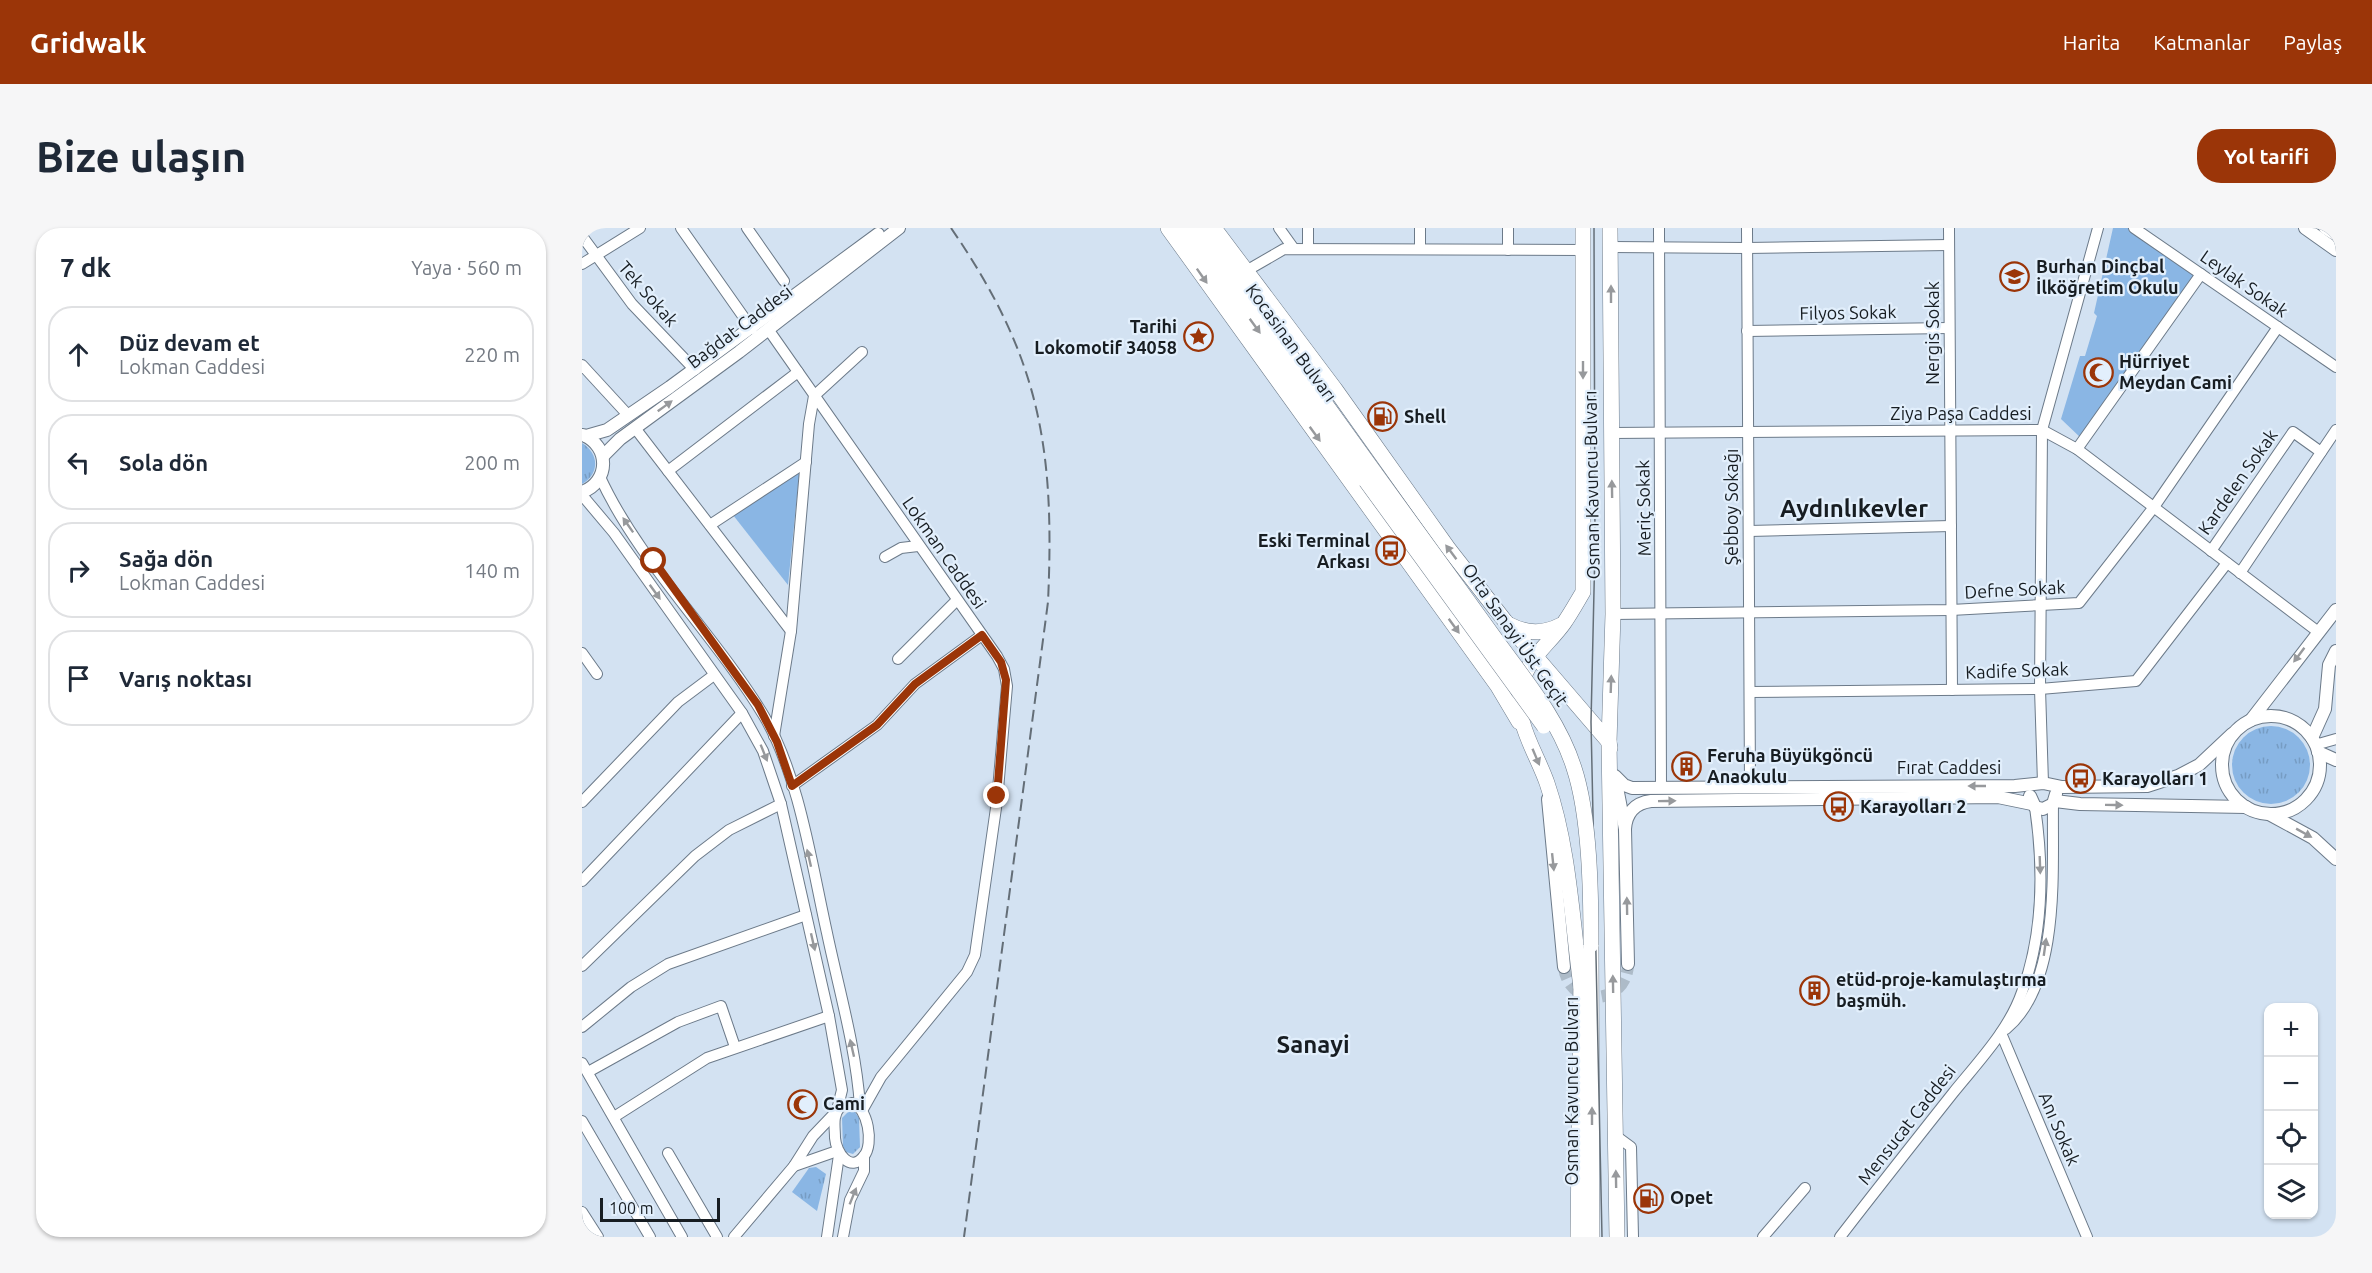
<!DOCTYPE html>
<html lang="tr">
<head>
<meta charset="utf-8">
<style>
  :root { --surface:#fff; --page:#f6f6f7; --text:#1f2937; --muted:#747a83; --line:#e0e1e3; --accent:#9b3508 }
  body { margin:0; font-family:Ubuntu,sans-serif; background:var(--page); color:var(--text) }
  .controls { position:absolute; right:18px; bottom:18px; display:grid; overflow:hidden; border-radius:12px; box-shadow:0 2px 4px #0004 }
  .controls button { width:54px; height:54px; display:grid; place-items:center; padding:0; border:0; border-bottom:2px solid var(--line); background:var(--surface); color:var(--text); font:30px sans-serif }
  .scale { position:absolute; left:18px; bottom:15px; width:120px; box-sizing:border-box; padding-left:6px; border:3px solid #171d22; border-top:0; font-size:16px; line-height:21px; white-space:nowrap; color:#171d22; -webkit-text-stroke:4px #e2effc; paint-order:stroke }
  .stop { position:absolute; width:18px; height:18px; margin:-14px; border:4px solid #9b3508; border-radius:50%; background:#fff }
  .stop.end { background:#9b3508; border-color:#fff; box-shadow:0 2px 6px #0008 }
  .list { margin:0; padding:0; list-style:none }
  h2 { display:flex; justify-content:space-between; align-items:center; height:78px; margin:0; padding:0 24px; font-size:26px }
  h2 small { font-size:20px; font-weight:400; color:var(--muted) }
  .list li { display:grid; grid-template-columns:39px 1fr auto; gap:18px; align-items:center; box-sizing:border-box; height:96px; margin:0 12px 12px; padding:0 12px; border:2px solid var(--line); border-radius:24px }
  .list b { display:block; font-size:22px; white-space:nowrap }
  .list p { margin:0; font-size:20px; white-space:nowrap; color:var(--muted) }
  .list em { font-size:20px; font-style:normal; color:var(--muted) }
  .icon { flex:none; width:33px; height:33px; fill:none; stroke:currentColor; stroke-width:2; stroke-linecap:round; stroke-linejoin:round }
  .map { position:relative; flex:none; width:1754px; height:1009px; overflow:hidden; border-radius:24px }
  header { display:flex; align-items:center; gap:36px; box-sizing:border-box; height:84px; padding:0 30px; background:var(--accent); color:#fff }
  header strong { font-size:28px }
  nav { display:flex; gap:33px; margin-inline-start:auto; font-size:21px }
  .intro { display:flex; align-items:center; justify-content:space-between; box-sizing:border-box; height:144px; padding:0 36px }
  h1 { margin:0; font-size:42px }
  .button { padding:15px 27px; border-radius:24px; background:var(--accent); color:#fff; font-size:21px; font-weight:700 }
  main { display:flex; gap:36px; padding:0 36px }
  aside { flex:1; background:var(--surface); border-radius:24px; box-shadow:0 2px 4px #0004 }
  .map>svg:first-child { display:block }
  .grass { fill:url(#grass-tufts) }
  .park { fill:#8ab6e4 }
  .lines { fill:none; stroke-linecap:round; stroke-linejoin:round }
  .major-tunnel { stroke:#adbbc8; stroke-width:12; stroke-dasharray:12 6; stroke-linecap:butt }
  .minor-casing { stroke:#6c7a89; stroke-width:12 }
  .major-casing { stroke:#6c7a89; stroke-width:14 }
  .highway-casing { stroke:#6c7a89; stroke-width:16 }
  .minor { stroke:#fff; stroke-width:10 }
  .major { stroke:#fff; stroke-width:12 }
  .highway { stroke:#fff; stroke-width:15 }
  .tram { stroke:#646e77; stroke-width:1.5 }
  .rail { stroke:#646e77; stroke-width:2; stroke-dasharray:12 6; stroke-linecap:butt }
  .highway-bridge-casing { stroke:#6c7a89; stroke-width:16; stroke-linecap:butt }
  .highway-bridge { stroke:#fff; stroke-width:15 }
  .oneway { fill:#97999c }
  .route { stroke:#9b3508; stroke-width:8 }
  .labels { text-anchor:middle; stroke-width:4.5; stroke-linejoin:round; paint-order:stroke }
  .poi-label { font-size:18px; font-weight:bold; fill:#171d22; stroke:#e2effc; text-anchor:start }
  .street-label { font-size:18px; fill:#171d22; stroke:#e2effc }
  .district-label { font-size:24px; font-weight:bold; fill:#171d22; stroke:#e2effc }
</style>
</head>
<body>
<header>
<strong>Gridwalk</strong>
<nav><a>Harita</a><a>Katmanlar</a><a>Paylaş</a></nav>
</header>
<div class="intro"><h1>Bize ulaşın</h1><a class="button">Yol tarifi</a></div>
<main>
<aside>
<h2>7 dk<small>Yaya · 560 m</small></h2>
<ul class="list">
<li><svg class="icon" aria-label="ahead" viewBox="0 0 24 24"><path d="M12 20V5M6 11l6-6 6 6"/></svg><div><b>Düz devam et</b><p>Lokman Caddesi</p></div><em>220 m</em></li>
<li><svg class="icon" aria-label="left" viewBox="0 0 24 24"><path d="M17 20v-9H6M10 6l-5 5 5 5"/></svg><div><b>Sola dön</b></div><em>200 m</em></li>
<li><svg class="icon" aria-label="right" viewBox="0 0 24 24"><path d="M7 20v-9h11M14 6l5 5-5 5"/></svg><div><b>Sağa dön</b><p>Lokman Caddesi</p></div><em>140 m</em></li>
<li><svg class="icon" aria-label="arrive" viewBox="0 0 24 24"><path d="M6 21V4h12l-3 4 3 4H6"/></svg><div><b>Varış noktası</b></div></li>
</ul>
</aside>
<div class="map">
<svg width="1754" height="1009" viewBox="0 0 1754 1009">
  <defs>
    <pattern id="grass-tufts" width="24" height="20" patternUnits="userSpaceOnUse" patternTransform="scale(1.5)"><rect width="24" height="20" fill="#8ab6e4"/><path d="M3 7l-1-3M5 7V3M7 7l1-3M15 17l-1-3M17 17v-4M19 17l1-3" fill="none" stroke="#769cc3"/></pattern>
  </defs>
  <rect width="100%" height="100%" fill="#d3e2f2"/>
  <g class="grass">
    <path d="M 0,215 C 17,225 18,246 0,256 Z"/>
    <circle cx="1689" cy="537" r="39"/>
    <path d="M 267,883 L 273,884 L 277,890 L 278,919 L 271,926 L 264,924 L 261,918 L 260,890 Z"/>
    <path d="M 234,939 L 244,946 L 235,983 L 210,964 L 227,940 Z"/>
  </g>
  <g class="park">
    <path d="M 1531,0 L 1548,0 L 1617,47 L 1558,122 L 1561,126 L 1500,211 L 1479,191 L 1498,128 L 1503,128 L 1515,88 L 1512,85 Z"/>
    <path d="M 218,238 L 206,357 L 151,287 Z"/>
  </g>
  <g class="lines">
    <path class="major-tunnel" d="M 982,739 C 987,781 1045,778 1046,736"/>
    <defs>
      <g id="minor">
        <path d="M 99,0 L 170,101"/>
        <path d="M 165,0 L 202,53"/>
        <path d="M 697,0 L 712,21"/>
        <path d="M 726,0 L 726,21"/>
        <path d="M 838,0 L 838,21"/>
        <path d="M 926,0 L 926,22"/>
        <path d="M 1077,0 L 1079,559"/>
        <path d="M 1165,0 L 1168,558"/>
        <path d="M 1367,0 L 1370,462"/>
        <path d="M 1552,0 L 1754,139"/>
        <path d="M 0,8 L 50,76 L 113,142"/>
        <path d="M 1029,19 L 1165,20 L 1367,17"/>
        <path d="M 0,36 L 58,0"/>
        <path d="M 664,43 L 702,21 L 1001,22"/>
        <path d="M 186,101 L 415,428 L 422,441 L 425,458 L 415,573 L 393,727 L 385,744 L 299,849 L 281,881"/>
        <path d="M 1165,103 L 1367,100"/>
        <path d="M 0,137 L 46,187"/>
        <path d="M 53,200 L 209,403"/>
        <path d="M 1029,205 L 1460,202 L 1495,221 L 1735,403"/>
        <path d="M 1495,221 L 1619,46"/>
        <path d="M 86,243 L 216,144"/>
        <path d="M 18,249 C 57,334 134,408 182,488 C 217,547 230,638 245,705 C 257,762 274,820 278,878"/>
        <path d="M 0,267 L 32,305 L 160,485 L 181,523 L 199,576 L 247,788 L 260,862 L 255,882"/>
        <path d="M 128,297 L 224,234"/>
        <path d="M 1167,303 L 1369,298"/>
        <path d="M 1629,323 L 1711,204 L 1739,224"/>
        <path d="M 303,329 L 319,320 L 336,318"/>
        <path d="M 1658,345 L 1754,202"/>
        <path d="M 1031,386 L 1369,382 L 1497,375 L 1572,279 L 1696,99"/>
        <path d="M 0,425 L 15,446"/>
        <path d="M 316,431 L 375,372"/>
        <path d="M 1168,464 L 1458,461 L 1554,453 L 1645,335"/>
        <path d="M 192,508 L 209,403 L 227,196 L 232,168 L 280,124"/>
        <path d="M 1733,517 L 1754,511"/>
        <path d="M 1461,555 L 1458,461 L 1460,202 L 1516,0"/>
        <path d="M 210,558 L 295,497 L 333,456 L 400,407"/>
        <path d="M 0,574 L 96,474 L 132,447"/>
        <path d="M 0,653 L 160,485"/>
        <path d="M 0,738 L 113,628 L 147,602 L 199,576"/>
        <path d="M 0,799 L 49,759 L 86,736 L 224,687"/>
        <path d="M 1424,801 C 1479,755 1470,643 1471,576"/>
        <path d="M 1419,805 L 1505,1009"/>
        <path d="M 0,835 L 100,1009"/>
        <path d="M 6,844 L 96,794 L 139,778 L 153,819"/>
        <path d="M 270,875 C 286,879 292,916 282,928 C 268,946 254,924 253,910 C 253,899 250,888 258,879 Z"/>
        <path d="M 32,889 L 125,830 L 247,788"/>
        <path d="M 0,893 L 68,1009"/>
        <path d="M 1034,908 L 1049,919 L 1051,1009"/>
        <path d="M 86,925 L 135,1009"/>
        <path d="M 212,938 L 255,923"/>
        <path d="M 0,984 L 16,1009"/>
        <path d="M 152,1009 L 212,938 L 231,908 L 253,885"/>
        <path d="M 245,1009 L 257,927"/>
        <path d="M 261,1009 L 268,972 L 282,943 L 282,928"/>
        <path d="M 1181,1009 L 1223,960"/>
        <path d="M 1258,1009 C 1295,961 1333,913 1371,865 C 1396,834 1427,802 1440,764 C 1462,704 1462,641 1453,579"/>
      </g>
      <g id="major">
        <path d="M 1723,0 L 1754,22"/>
        <path d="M 1743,0 L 1754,7"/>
        <path d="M 4,208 L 25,202 L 88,159 L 296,6"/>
        <path d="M 21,228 L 38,211 L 157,124 L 317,0"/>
        <path d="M 0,264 C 28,254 28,218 1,207"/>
        <circle cx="1689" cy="537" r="49"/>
        <path d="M 1669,492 L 1754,382"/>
        <path d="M 1730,510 L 1743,481 L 1747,437 L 1754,423"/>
        <path d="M 1736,524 L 1754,532"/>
        <path d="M 1033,548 L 1042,557 L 1050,560 L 1433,558 L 1461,555 L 1480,559 L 1565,558 L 1596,548 L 1617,537 L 1650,506"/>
        <path d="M 1033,549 L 1043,601 L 1046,736"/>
        <path d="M 1448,568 L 1453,579 L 1461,581 L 1471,576 L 1474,566"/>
        <path d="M 966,571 L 982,739"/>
        <path d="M 1473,573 L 1498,576 L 1664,579"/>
        <path d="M 1687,586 L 1731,610 L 1754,631"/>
        <path d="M 1043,601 C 1044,585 1053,575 1069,573 L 1416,569 L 1450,576"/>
      </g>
      <g id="highway">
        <path d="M 586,0 L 915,457 L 937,494"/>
        <path d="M 601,0 L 784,253"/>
        <path d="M 617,0 L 793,245"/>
        <path d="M 632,0 L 753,161 L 866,320 L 923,393 L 1027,514 L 1028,520"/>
        <path d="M 1028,0 L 1031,386 L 1027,514 L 1035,1009"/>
        <path d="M 928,397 C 945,406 962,406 979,397"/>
        <path d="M 1009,717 L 1010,1009"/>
        <path d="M 999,759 C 990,692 987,619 965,555 C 953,521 930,492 940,455 C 947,429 967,416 982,395 C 989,385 995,374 1001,364 L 1001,0"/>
        <path d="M 996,1009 L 999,748"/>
      </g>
    </defs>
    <use href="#minor" class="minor-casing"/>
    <use href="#major" class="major-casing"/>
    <use href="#highway" class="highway-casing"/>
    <use href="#minor" class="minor"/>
    <use href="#major" class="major"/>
    <use href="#highway" class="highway"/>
    <path class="tram" d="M 1012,0 L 1013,319 L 1009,494 L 1020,1009"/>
    <path class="rail" d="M 369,0 C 458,129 473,220 466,374 L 382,1009"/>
    <defs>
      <g id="highway-bridge">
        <path d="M 793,245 C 833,300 874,356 914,412 C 943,452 977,492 992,540 C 1008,588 1009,666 1009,717"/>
        <path d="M 784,253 L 962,498"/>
      </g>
    </defs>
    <use href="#highway-bridge" class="highway-bridge-casing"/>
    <use href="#highway-bridge" class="highway-bridge"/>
  </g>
  <defs><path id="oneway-solid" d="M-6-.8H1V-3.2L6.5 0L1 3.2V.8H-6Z" transform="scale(1.5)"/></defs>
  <g class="oneway">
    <use href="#oneway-solid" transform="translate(620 48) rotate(55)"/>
    <use href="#oneway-solid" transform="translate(1029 66) rotate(-90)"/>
    <use href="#oneway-solid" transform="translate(673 98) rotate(54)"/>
    <use href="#oneway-solid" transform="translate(1001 142) rotate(90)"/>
    <use href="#oneway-solid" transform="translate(83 178) rotate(-36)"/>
    <use href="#oneway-solid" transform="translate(733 206) rotate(54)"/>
    <use href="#oneway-solid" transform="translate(1030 261) rotate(-91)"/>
    <use href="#oneway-solid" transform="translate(46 297) rotate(-125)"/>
    <use href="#oneway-solid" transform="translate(869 324) rotate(-127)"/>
    <use href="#oneway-solid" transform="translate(73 364) rotate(54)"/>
    <use href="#oneway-solid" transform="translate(872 398) rotate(54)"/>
    <use href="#oneway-solid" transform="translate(1717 427) rotate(127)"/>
    <use href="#oneway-solid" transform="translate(1029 456) rotate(-88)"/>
    <use href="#oneway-solid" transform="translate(182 525) rotate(68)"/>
    <use href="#oneway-solid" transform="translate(954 529) rotate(67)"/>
    <use href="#oneway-solid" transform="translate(1395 558) rotate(180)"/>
    <use href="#oneway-solid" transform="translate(1085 573) rotate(-1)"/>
    <use href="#oneway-solid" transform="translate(1532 577) rotate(1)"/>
    <use href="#oneway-solid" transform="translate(1722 605) rotate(29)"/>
    <use href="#oneway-solid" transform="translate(227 630) rotate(-103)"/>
    <use href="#oneway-solid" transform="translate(971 634) rotate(84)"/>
    <use href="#oneway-solid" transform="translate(1458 637) rotate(88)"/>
    <use href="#oneway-solid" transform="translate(1045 678) rotate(-91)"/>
    <use href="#oneway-solid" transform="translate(231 714) rotate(77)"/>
    <use href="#oneway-solid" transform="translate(1463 719) rotate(-82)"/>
    <use href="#oneway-solid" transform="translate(1031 756) rotate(-91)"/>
    <use href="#oneway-solid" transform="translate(270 820) rotate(-103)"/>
    <use href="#oneway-solid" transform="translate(1010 888) rotate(-90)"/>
    <use href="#oneway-solid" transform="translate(1034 951) rotate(-91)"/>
    <use href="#oneway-solid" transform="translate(271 968) rotate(-68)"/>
  </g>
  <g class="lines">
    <path class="route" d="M 72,333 L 176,477 L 195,514 L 210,558 L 295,497 L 333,456 L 400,407 L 419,434 L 424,452 L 415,568"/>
  </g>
  <defs>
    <symbol id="school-ring" viewBox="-11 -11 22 22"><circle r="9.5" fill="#e2effc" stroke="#9b3508" stroke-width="1.5"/><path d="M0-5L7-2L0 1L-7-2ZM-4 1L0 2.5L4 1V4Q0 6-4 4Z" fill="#9b3508"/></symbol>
    <symbol id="sight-ring" viewBox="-11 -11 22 22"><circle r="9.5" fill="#e2effc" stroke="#9b3508" stroke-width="1.5"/><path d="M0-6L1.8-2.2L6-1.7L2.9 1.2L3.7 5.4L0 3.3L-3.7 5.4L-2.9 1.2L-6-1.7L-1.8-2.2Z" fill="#9b3508"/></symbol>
    <symbol id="mosque-ring" viewBox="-11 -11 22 22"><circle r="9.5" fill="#e2effc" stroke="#9b3508" stroke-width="1.5"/><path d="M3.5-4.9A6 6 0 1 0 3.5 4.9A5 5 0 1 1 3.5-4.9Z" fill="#9b3508"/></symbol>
    <symbol id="fuel-ring" viewBox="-11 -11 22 22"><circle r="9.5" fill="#e2effc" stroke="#9b3508" stroke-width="1.5"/><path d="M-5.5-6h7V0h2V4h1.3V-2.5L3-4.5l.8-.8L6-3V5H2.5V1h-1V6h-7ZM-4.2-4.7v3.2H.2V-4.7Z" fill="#9b3508"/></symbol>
    <symbol id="bus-ring" viewBox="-11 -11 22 22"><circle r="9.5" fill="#e2effc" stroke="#9b3508" stroke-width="1.5"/><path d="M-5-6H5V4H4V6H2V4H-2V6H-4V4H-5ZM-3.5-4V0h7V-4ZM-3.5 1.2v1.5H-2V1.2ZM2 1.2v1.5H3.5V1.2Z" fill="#9b3508"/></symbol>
    <symbol id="building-ring" viewBox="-11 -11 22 22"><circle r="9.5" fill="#e2effc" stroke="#9b3508" stroke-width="1.5"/><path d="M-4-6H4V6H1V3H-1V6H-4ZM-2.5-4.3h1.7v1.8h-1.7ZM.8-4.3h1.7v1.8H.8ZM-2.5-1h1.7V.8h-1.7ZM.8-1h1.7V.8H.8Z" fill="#9b3508"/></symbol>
  </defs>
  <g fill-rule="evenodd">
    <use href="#school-ring" x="1416" y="32" width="33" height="33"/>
    <use href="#sight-ring" x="600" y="92" width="33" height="33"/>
    <use href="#mosque-ring" x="1500" y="128" width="33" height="33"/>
    <use href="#fuel-ring" x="784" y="172" width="33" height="33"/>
    <use href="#bus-ring" x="792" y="306" width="33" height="33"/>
    <use href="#building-ring" x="1088" y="522" width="33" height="33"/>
    <use href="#bus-ring" x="1482" y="534" width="33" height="33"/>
    <use href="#bus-ring" x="1240" y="562" width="33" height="33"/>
    <use href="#building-ring" x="1216" y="746" width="33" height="33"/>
    <use href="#mosque-ring" x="204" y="860" width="33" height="33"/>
    <use href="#fuel-ring" x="1050" y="954" width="33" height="33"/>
  </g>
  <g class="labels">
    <g class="poi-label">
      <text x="1454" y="45">Burhan Dinçbal<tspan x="1454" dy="21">İlköğretim Okulu</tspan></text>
      <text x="595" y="105" text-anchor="end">Tarihi<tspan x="595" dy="21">Lokomotif 34058</tspan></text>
      <text x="1537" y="140">Hürriyet<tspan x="1537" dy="21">Meydan Cami</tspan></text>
      <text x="822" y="195">Shell</text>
      <text x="788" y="319" text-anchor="end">Eski Terminal<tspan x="788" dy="21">Arkası</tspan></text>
      <text x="1125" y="534">Feruha Büyükgöncü<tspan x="1125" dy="21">Anaokulu</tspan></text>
      <text x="1520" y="557">Karayolları 1</text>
      <text x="1278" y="585">Karayolları 2</text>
      <text x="1254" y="758">etüd-proje-kamulaştırma<tspan x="1254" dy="21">başmüh.</tspan></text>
      <text x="241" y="882">Cami</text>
      <text x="1088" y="976">Opet</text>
    </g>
    <g class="street-label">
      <text transform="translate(1662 56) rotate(35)" y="6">Leylak Sokak</text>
      <text transform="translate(66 66) rotate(49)" y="6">Tek Sokak</text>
      <text transform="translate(1266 85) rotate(-1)" y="6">Filyos Sokak</text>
      <text transform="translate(158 99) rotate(-37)" y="6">Bağdat Caddesi</text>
      <text transform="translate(1351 105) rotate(-90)" y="6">Nergis Sokak</text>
      <text transform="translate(709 115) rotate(54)" y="6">Kocasinan Bulvarı</text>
      <text x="1379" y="192">Ziya Paşa Caddesi</text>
      <text transform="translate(1656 254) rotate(-55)" y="6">Kardelen Sokak</text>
      <text transform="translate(1010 257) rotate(-91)" y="6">Osman Kavuncu Bulvarı</text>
      <text transform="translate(1150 279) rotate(-90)" y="6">Şebboy Sokağı</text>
      <text transform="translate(1062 280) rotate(-91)" y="6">Meriç Sokak</text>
      <text transform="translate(362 325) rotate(55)" y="6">Lokman Caddesi</text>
      <text transform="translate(1433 362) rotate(-3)" y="6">Defne Sokak</text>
      <text transform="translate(933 407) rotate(55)" y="6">Orta Sanayi Üst Geçit</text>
      <text transform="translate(1435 443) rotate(-2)" y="6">Kadife Sokak</text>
      <text x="1367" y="546">Fırat Caddesi</text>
      <text transform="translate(990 863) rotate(-90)" y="6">Osman Kavuncu Bulvarı</text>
      <text transform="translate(1325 897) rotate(-52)" y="6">Mensucat Caddesi</text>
      <text transform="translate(1477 901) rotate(67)" y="6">Anı Sokak</text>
    </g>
    <g class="district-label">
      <text x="1272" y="289">Aydınlıkevler</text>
      <text x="731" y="825">Sanayi</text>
    </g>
  </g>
</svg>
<div class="controls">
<button>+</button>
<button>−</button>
<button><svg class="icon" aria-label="locate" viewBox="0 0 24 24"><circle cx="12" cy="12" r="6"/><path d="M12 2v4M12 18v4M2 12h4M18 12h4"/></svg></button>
<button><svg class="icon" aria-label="layers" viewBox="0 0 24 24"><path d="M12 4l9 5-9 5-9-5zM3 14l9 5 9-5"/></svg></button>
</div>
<div class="scale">100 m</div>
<div class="stop" style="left:72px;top:333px"></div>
<div class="stop end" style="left:415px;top:568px"></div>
</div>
</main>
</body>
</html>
